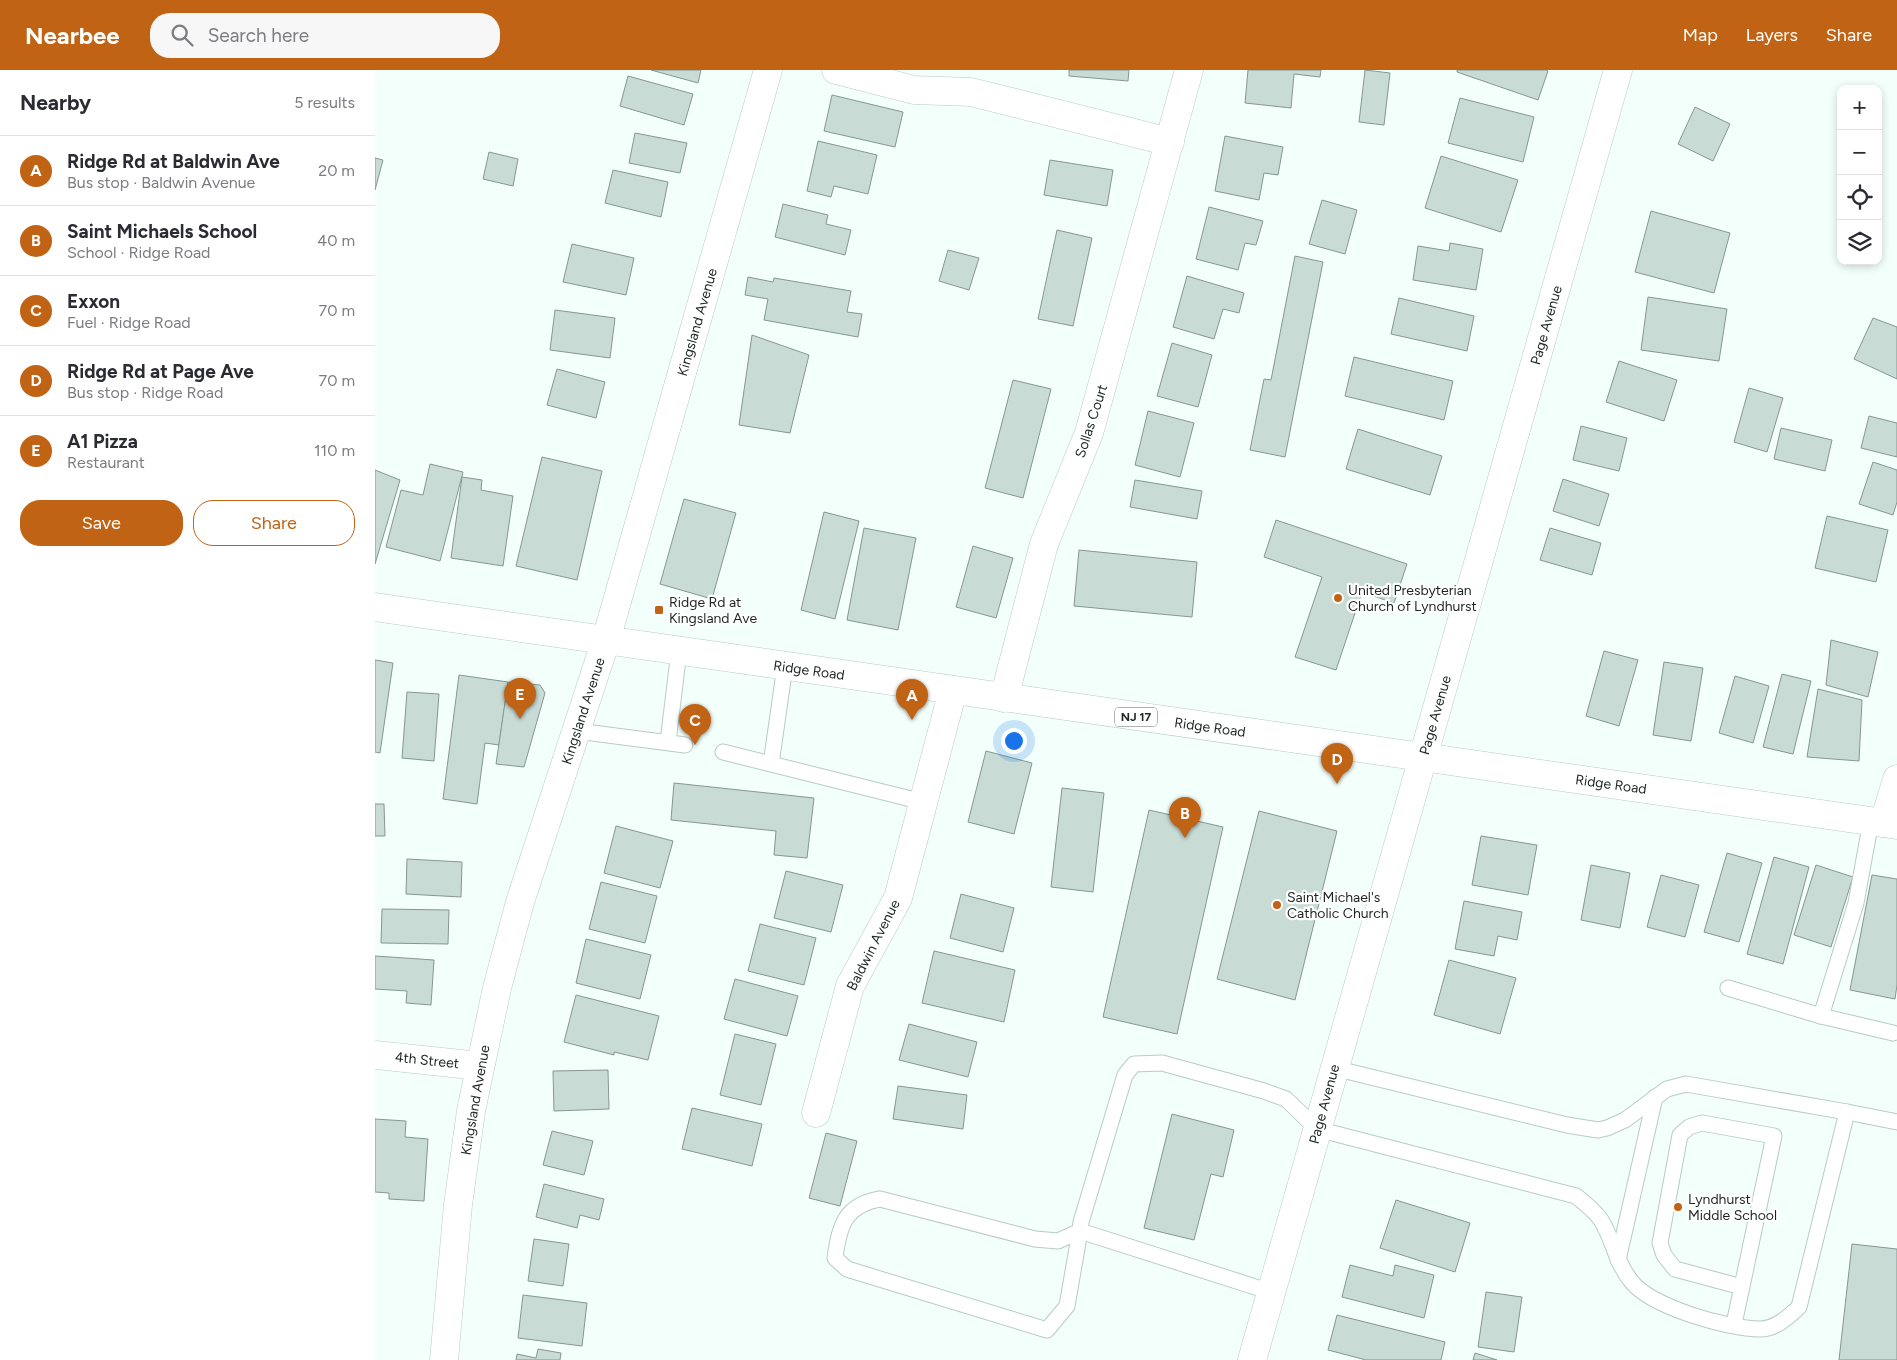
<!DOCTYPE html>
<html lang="en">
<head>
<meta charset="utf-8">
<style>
  :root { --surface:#fff; --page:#f7f7f7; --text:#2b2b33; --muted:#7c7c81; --line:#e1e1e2; --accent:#c06314 }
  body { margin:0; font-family:Figtree,sans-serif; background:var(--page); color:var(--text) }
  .controls { position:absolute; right:15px; top:15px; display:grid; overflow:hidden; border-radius:10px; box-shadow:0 2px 8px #0003 }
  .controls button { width:45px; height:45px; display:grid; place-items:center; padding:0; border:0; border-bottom:1px solid var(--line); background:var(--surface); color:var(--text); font:25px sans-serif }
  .you { position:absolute; left:638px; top:670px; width:18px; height:18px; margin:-12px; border:4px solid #fff; border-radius:50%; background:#1a73e8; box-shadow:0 0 0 8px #1a73e833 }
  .badge { display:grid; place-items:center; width:32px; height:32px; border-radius:50%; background:var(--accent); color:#fff; font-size:16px; font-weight:700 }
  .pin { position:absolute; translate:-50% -41px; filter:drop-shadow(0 1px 2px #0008) }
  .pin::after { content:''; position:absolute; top:26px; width:18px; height:15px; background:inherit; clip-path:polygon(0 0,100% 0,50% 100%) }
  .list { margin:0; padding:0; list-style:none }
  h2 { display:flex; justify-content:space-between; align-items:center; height:65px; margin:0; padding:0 20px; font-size:21px }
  h2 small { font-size:16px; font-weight:400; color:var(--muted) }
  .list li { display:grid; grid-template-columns:32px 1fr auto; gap:15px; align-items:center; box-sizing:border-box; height:70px; padding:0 20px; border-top:1px solid var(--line) }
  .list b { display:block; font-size:19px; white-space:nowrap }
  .list p { margin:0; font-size:16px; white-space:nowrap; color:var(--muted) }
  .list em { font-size:16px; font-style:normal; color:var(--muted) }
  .actions { display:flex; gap:10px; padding:15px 20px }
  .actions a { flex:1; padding:11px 0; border:1px solid var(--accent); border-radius:20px; text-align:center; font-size:18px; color:var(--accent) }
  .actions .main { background:var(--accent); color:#fff }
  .icon { flex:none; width:28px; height:28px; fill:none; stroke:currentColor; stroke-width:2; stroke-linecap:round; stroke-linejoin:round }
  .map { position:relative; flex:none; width:1522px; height:1290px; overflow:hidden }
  header { display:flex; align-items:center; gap:30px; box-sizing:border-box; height:70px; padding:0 25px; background:var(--accent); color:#fff }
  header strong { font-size:24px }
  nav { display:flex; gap:28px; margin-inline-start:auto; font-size:18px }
  .search { width:350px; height:45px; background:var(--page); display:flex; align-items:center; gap:12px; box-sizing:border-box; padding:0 18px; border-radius:20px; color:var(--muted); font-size:19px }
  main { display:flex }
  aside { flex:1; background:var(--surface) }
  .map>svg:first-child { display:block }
  .building { fill:#c8dbd5; stroke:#859792 }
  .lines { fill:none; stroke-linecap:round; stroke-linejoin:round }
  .service-casing { stroke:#b8cbc6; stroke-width:17 }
  .minor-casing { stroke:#b8cbc6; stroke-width:29 }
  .tertiary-casing { stroke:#b8cbc6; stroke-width:29 }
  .secondary-casing { stroke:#b8cbc6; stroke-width:29 }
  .primary-casing { stroke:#b8cbc6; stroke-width:29 }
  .service { stroke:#fff; stroke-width:15 }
  .minor { stroke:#fff; stroke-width:28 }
  .tertiary { stroke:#fff; stroke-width:28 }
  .secondary { stroke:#fff; stroke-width:28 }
  .primary { stroke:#fff; stroke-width:28 }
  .poi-dot { fill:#c06314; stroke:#fff; stroke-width:2 }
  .labels { text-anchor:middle; stroke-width:4.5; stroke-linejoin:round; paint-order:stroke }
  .shield { fill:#fff; stroke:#626665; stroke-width:1 }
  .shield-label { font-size:12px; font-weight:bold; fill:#1e2523 }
  .street-label { font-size:14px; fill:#1e2523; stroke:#fff }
  .poi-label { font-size:14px; fill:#1e2523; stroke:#fff; text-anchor:start }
</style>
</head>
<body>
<header>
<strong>Nearbee</strong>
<div class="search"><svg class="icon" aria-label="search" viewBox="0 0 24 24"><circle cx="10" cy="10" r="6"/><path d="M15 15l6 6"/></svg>Search here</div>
<nav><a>Map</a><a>Layers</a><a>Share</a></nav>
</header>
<main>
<aside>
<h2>Nearby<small>5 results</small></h2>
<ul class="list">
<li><span class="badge">A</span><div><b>Ridge Rd at Baldwin Ave</b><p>Bus stop · Baldwin Avenue</p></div><em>20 m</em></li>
<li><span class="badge">B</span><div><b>Saint Michaels School</b><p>School · Ridge Road</p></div><em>40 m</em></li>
<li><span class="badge">C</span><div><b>Exxon</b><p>Fuel · Ridge Road</p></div><em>70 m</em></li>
<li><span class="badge">D</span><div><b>Ridge Rd at Page Ave</b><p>Bus stop · Ridge Road</p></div><em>70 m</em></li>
<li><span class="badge">E</span><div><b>A1 Pizza</b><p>Restaurant</p></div><em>110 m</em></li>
</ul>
<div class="actions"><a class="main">Save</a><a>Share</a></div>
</aside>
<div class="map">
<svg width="1522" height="1290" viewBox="0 0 1522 1290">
  <rect width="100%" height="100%" fill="#f3fffb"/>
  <g class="building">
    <path d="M 276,0 L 326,0 L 323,13 Z"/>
    <path d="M 694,0 L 754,0 L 753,11 L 694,6 Z"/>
    <path d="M 873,0 L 946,0 L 945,7 L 919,4 L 916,38 L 870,33 Z"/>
    <path d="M 990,0 L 1015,3 L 1009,55 L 984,52 Z"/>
    <path d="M 1082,0 L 1171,0 L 1173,1 L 1163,30 L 1082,2 Z"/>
    <path d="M 253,6 L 318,24 L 309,55 L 245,36 Z"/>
    <path d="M 457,25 L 528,42 L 520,77 L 449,61 Z"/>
    <path d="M 1085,28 L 1159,47 L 1148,92 L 1073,73 Z"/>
    <path d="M 1320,37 L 1355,54 L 1338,91 L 1303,74 Z"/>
    <path d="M 260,63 L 312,73 L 305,103 L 254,93 Z"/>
    <path d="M 850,66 L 908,77 L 903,105 L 889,103 L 884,130 L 840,121 Z"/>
    <path d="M 443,71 L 502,85 L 493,124 L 459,116 L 456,127 L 432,121 Z"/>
    <path d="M 114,82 L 143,89 L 138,116 L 108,109 Z"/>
    <path d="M 1066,86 L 1143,110 L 1126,162 L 1050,138 Z"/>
    <path d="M 0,88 L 8,90 L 0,120 Z"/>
    <path d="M 675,90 L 738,100 L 732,136 L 669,125 Z"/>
    <path d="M 238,100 L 293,112 L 286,147 L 230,133 Z"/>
    <path d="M 947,130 L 982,140 L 970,184 L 934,174 Z"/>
    <path d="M 408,134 L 453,145 L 451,154 L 476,160 L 470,185 L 400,167 Z"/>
    <path d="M 834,137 L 888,151 L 881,175 L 870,173 L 863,200 L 821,189 Z"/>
    <path d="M 1276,141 L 1355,163 L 1339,223 L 1260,202 Z"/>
    <path d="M 682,160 L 717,168 L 698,256 L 663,249 Z"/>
    <path d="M 1075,173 L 1108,179 L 1101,220 L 1038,210 L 1043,176 L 1074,181 Z"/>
    <path d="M 197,174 L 259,188 L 251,225 L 188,212 Z"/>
    <path d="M 573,180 L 604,188 L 594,220 L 564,211 Z"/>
    <path d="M 920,186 L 948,192 L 910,387 L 875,380 L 889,309 L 896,310 Z"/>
    <path d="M 812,206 L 869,223 L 864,243 L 848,239 L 839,269 L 798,257 Z"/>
    <path d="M 373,207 L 398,212 L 399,208 L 476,221 L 472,242 L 487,244 L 483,267 L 389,250 L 393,229 L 370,225 Z"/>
    <path d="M 1273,227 L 1352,239 L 1344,291 L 1266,280 Z"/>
    <path d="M 1024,228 L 1099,246 L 1092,281 L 1016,264 Z"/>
    <path d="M 180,240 L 240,248 L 235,288 L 175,280 Z"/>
    <path d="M 1498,248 L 1522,257 L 1522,309 L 1479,289 Z"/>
    <path d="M 377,265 L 434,285 L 415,363 L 364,355 Z"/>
    <path d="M 797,273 L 837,285 L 823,337 L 782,326 Z"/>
    <path d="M 979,287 L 1078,311 L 1069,350 L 970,326 Z"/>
    <path d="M 1244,291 L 1302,310 L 1289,351 L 1231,332 Z"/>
    <path d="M 182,299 L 230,312 L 221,348 L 172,335 Z"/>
    <path d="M 638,310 L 676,319 L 648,428 L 610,418 Z"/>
    <path d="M 1374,318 L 1408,328 L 1392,382 L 1359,372 Z"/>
    <path d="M 773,341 L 819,353 L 805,407 L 760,395 Z"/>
    <path d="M 1494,346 L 1522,353 L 1522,387 L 1486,378 Z"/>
    <path d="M 1206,356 L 1252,368 L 1244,401 L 1198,390 Z"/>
    <path d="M 1406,358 L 1457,370 L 1450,401 L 1399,389 Z"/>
    <path d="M 983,359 L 1067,386 L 1055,425 L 971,399 Z"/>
    <path d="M 167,387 L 227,401 L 202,510 L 141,496 Z"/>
    <path d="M 1498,392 L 1522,400 L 1522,432 L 1518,445 L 1484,434 Z"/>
    <path d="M 55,394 L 88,402 L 65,491 L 11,477 L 26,420 L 48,425 Z"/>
    <path d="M 0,400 L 25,410 L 0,494 Z"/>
    <path d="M 87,407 L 107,410 L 106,420 L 138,426 L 128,496 L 76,488 Z"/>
    <path d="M 1188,409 L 1234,424 L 1224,456 L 1178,441 Z"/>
    <path d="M 760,410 L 827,421 L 822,449 L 755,437 Z"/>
    <path d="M 309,429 L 361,443 L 337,529 L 285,514 Z"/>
    <path d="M 449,442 L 484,451 L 460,549 L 426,540 Z"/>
    <path d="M 1452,446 L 1513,460 L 1501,512 L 1440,498 Z"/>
    <path d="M 901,450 L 1032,494 L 1019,533 L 987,522 L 961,600 L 920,587 L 947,507 L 889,487 Z"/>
    <path d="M 489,458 L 541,468 L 523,560 L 472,550 Z"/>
    <path d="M 1175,458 L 1226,473 L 1217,505 L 1165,490 Z"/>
    <path d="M 598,476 L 638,488 L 621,548 L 581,537 Z"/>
    <path d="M 704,480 L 822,492 L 817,547 L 699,536 Z"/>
    <path d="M 1456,570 L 1503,582 L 1493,627 L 1451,615 Z"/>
    <path d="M 1229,581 L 1263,590 L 1244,656 L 1211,646 Z"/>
    <path d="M 0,590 L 18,593 L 5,683 L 0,682 Z"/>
    <path d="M 1289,592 L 1328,598 L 1316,671 L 1278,665 Z"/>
    <path d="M 1407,604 L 1436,611 L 1418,684 L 1388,677 Z"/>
    <path d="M 84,605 L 133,612 L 124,675 L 110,673 L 102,734 L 68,729 Z"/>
    <path d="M 1360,606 L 1394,616 L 1378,673 L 1344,663 Z"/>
    <path d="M 133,612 L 165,615 L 170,623 L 149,697 L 121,694 Z"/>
    <path d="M 1443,619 L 1487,630 L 1484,691 L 1432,687 Z"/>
    <path d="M 32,622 L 64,624 L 59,691 L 27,688 Z"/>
    <path d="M 611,681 L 657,693 L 639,764 L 593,752 Z"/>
    <path d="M 299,713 L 439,728 L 432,788 L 399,785 L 401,761 L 296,750 Z"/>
    <path d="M 687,718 L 729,723 L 718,822 L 676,817 Z"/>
    <path d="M 0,734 L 9,734 L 10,766 L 0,766 Z"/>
    <path d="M 774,740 L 848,757 L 802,964 L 728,947 Z"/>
    <path d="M 884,741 L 962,761 L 920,930 L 842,909 Z"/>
    <path d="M 241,756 L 298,771 L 285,818 L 229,803 Z"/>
    <path d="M 1106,766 L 1162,775 L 1153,825 L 1097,815 Z"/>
    <path d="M 1352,783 L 1387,793 L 1364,872 L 1329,862 Z"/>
    <path d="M 1399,787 L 1434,797 L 1408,894 L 1372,884 Z"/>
    <path d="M 32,789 L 87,792 L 86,827 L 31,824 Z"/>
    <path d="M 1216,795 L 1255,803 L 1245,858 L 1206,850 Z"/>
    <path d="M 1441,795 L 1478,807 L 1456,877 L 1419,865 Z"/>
    <path d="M 411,801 L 468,815 L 456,862 L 399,848 Z"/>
    <path d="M 1286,805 L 1324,815 L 1310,867 L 1272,857 Z"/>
    <path d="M 1497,805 L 1522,809 L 1522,915 L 1520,929 L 1475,920 Z"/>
    <path d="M 226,812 L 282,826 L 270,873 L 214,859 Z"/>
    <path d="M 586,824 L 639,838 L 628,882 L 575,868 Z"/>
    <path d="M 1089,831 L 1147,842 L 1142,870 L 1123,866 L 1119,886 L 1080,879 Z"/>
    <path d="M 7,839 L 74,840 L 73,874 L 6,873 Z"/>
    <path d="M 385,854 L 441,868 L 429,915 L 373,901 Z"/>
    <path d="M 211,869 L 276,885 L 265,929 L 201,913 Z"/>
    <path d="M 559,881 L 640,900 L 629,952 L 547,933 Z"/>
    <path d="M 0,886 L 59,890 L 56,935 L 31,933 L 32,921 L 0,919 Z"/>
    <path d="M 1074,890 L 1141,908 L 1125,964 L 1059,945 Z"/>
    <path d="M 360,909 L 423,926 L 412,966 L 349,949 Z"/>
    <path d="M 201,925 L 284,946 L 273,990 L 239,982 L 239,985 L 189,972 Z"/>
    <path d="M 534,954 L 602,972 L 593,1007 L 524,990 Z"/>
    <path d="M 360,964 L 401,974 L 386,1035 L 345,1025 Z"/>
    <path d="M 233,1000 L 234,1039 L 179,1041 L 178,1001 Z"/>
    <path d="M 523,1016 L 592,1025 L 588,1059 L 518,1049 Z"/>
    <path d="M 317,1038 L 387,1054 L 377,1096 L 307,1079 Z"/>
    <path d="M 797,1044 L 859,1060 L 848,1107 L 836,1104 L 819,1170 L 769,1158 Z"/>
    <path d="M 0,1049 L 31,1051 L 30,1067 L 53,1069 L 49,1131 L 14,1129 L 14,1123 L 0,1122 Z"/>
    <path d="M 177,1061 L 218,1071 L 209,1105 L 168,1095 Z"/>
    <path d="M 451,1063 L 482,1071 L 465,1136 L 434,1128 Z"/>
    <path d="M 169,1114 L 229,1129 L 224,1150 L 205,1145 L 202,1158 L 161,1147 Z"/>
    <path d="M 1021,1130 L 1095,1153 L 1080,1202 L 1005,1178 Z"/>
    <path d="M 159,1169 L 194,1174 L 188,1216 L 153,1211 Z"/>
    <path d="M 1477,1174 L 1522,1179 L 1522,1290 L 1464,1290 Z"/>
    <path d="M 975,1195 L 1018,1206 L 1020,1195 L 1059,1205 L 1049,1248 L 967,1227 Z"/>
    <path d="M 1111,1222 L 1147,1227 L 1139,1282 L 1103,1277 Z"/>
    <path d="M 148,1225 L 212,1233 L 207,1276 L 143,1268 Z"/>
    <path d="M 962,1245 L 1070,1272 L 1066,1290 L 991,1290 L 953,1280 Z"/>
    <path d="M 163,1279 L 186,1283 L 185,1290 L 141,1290 L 142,1284 L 161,1288 Z"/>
    <path d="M 1100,1283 L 1122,1290 L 1098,1290 Z"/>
  </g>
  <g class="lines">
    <defs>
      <g id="service">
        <path d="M 202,661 L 310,675"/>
        <path d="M 293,672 L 304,581"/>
        <path d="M 348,682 L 548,732"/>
        <path d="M 396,694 L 410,596"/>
        <path d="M 1496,751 L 1481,833 L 1446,946 L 1518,963"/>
        <path d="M 1353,918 L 1446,946"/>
        <path d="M 1472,1042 L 1522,1052"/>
        <path d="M 1243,1190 L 1280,1027"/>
        <path d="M 896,1222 L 705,1161 L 683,1171 L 660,1169 L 505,1129 C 470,1135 464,1156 460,1188 L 472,1199 L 672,1260 L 692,1236 L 705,1161 L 706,1152 L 750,1005 L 759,994 L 787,993 L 889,1021 L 911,1029 L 942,1059 L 1201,1126 C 1210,1133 1219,1140 1226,1150 C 1238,1169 1241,1193 1256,1211 C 1276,1237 1353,1259 1385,1259 C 1401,1259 1413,1247 1424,1237 L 1472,1042 L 1311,1014 L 1292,1019 L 1250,1050 L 1232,1058 L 1223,1060 L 1192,1055 L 959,998"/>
        <path d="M 1359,1254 L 1399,1066 L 1327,1053 L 1314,1057 L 1305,1065 L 1285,1173 L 1289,1185 L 1300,1199 L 1367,1217"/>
      </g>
      <g id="minor">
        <path d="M 461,0 L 539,20 L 596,22 L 795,72"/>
        <path d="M 629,628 L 669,474 L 714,363 L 814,0"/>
        <path d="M 1509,753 L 1522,709"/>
        <path d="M 0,985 L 105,996"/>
        <path d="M 441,1043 L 475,916 L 523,828 L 578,620"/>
        <path d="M 877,1290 L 1243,0"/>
      </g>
      <path id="tertiary" d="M 69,1290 L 83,1135 L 96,1041 L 122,918 L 145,832 L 231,570"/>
      <path id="secondary" d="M 231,570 L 393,0"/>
      <path id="primary" d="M 0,537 L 1522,755"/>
    </defs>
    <use href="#service" class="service-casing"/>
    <use href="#minor" class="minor-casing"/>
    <use href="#tertiary" class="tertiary-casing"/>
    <use href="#secondary" class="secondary-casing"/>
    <use href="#primary" class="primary-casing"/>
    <use href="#service" class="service"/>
    <use href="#minor" class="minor"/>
    <use href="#tertiary" class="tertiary"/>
    <use href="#secondary" class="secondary"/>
    <use href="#primary" class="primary"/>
  </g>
  <g class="poi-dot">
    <circle cx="963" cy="528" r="5"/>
    <rect x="279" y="535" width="10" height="10" rx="2.5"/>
    <circle cx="902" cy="835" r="5"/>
    <circle cx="1303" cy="1137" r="5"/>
  </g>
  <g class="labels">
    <rect class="shield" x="740" y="637.5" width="42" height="19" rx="4"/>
    <g class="shield-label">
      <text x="761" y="651">NJ 17</text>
    </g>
    <g class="street-label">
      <text transform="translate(322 252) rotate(-74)" y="5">Kingsland Avenue</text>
      <text transform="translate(1171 255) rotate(-74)" y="5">Page Avenue</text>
      <text transform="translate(716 351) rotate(-72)" y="5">Sollas Court</text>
      <text transform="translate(434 600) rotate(8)" y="5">Ridge Road</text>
      <text transform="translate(208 641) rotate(-72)" y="5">Kingsland Avenue</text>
      <text transform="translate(1060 645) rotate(-74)" y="5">Page Avenue</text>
      <text transform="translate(835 657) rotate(8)" y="5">Ridge Road</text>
      <text transform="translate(1236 714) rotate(8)" y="5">Ridge Road</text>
      <text transform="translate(498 875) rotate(-63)" y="5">Baldwin Avenue</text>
      <text transform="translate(52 990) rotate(6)" y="5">4th Street</text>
      <text transform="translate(100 1030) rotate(-80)" y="5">Kingsland Avenue</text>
      <text transform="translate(949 1034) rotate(-75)" y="5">Page Avenue</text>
    </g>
    <g class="poi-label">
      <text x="973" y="525">United Presbyterian<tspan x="973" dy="16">Church of Lyndhurst</tspan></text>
      <text x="294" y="537">Ridge Rd at<tspan x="294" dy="16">Kingsland Ave</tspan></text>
      <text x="912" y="832">Saint Michael's<tspan x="912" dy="16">Catholic Church</tspan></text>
      <text x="1313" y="1134">Lyndhurst<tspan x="1313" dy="16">Middle School</tspan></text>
    </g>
  </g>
</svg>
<div class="controls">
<button>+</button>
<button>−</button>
<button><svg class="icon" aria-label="locate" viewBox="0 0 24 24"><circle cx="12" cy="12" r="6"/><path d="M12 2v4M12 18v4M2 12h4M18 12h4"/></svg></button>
<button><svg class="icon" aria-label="layers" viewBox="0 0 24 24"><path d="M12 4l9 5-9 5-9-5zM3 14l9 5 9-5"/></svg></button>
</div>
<div class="you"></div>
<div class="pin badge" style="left:537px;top:650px">A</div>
<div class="pin badge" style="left:810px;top:768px">B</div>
<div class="pin badge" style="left:320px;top:675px">C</div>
<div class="pin badge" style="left:962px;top:714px">D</div>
<div class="pin badge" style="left:145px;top:649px">E</div>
</div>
</main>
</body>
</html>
